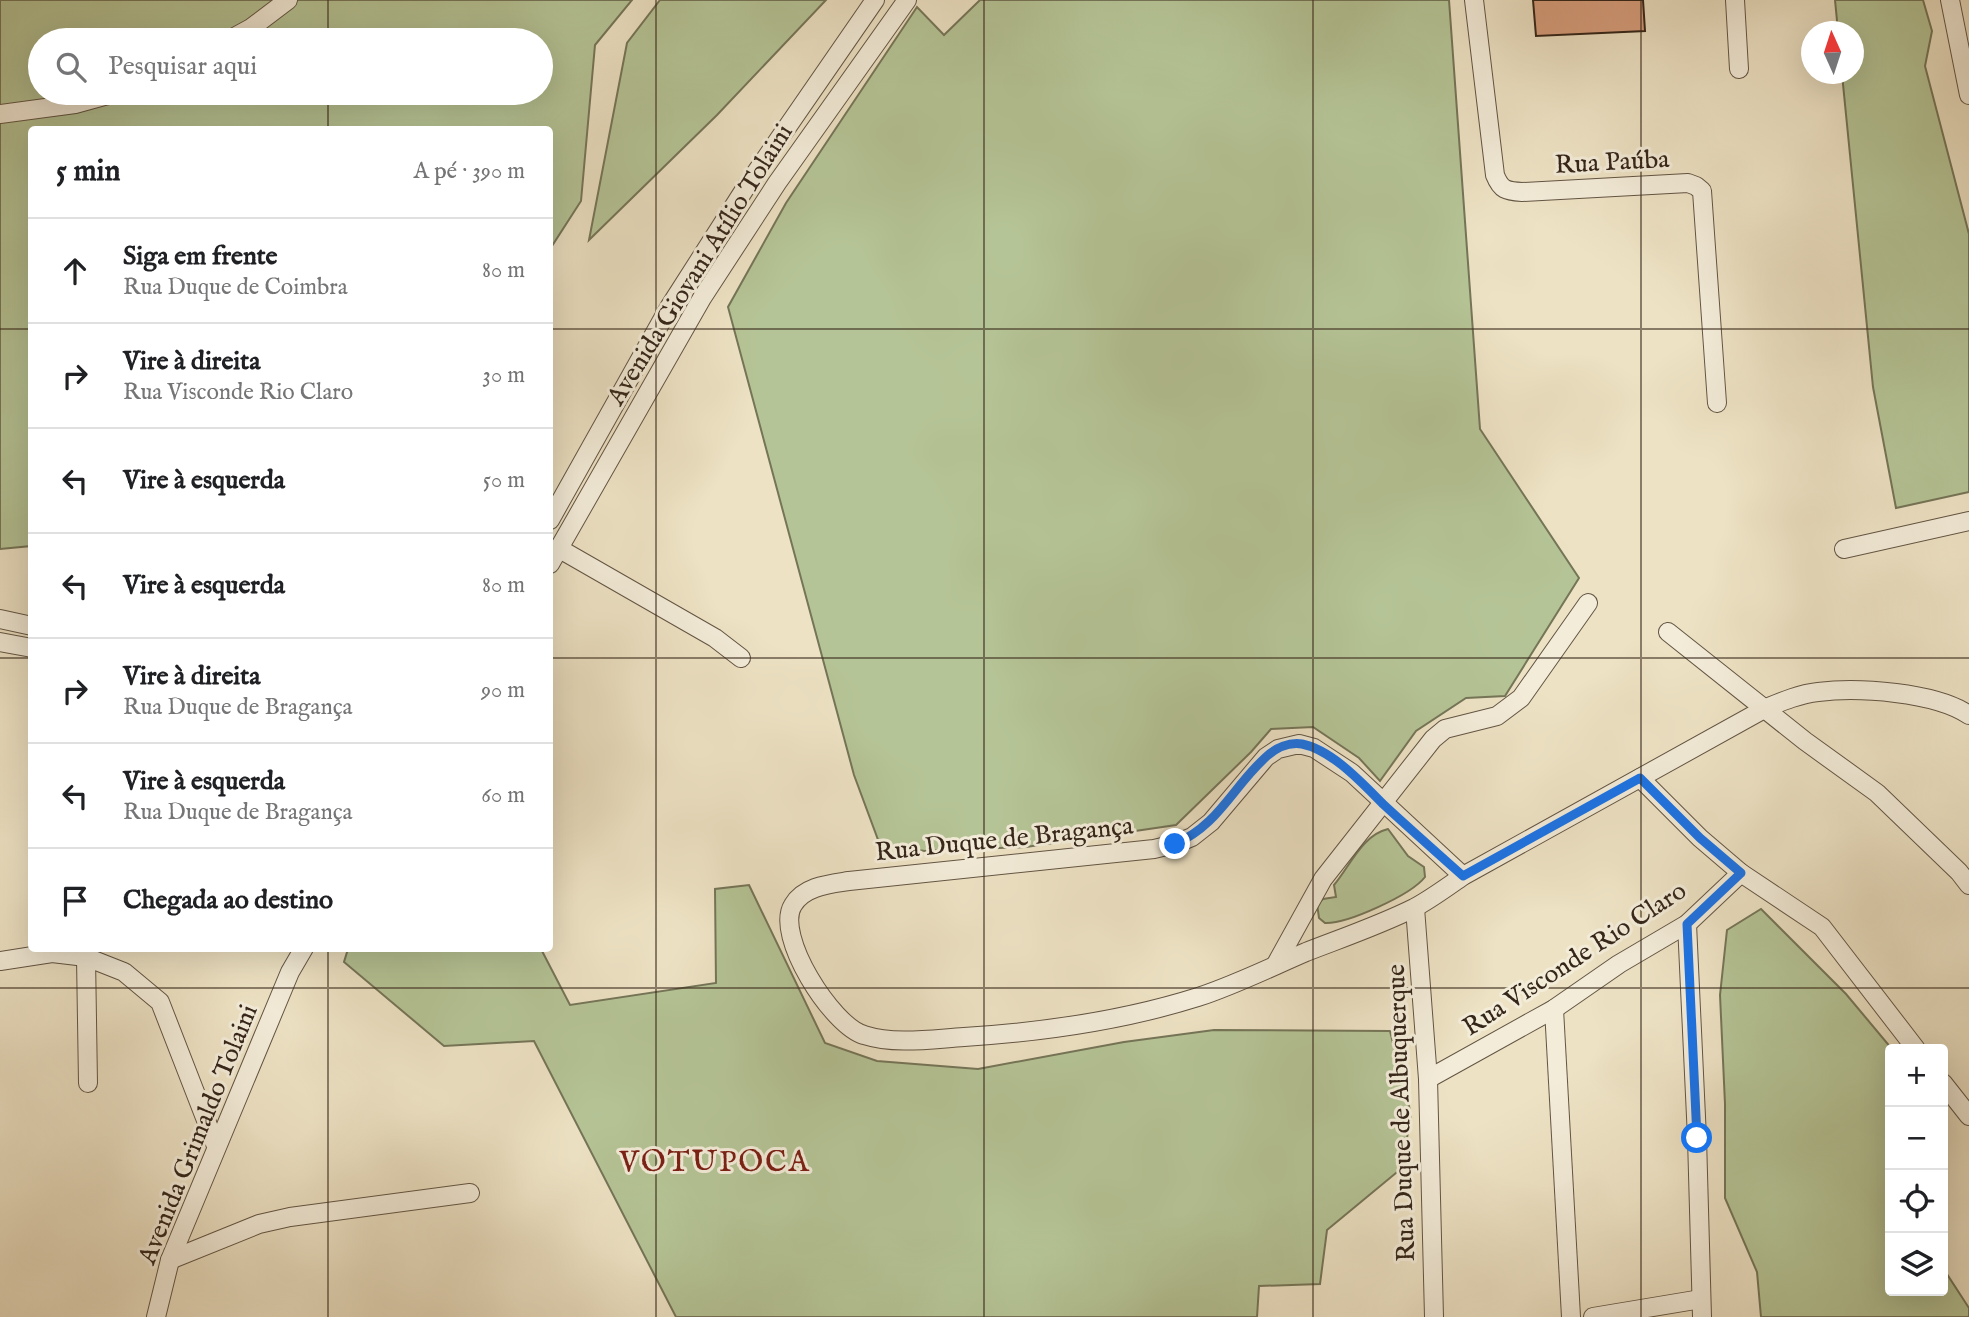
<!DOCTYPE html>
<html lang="pt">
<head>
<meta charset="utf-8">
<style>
  :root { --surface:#fff; --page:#f2f2f2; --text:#202124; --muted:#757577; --line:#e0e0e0 }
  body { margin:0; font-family:"IM FELL English",serif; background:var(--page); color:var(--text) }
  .controls { position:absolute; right:21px; bottom:21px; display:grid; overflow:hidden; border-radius:7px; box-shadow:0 7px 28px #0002 }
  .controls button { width:63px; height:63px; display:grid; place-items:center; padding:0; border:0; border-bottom:2px solid var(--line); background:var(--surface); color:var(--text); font:35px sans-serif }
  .compass { position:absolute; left:1801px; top:21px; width:63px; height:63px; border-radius:50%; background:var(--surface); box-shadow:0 7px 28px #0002; rotate:357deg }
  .stop { position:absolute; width:21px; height:21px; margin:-16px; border:5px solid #1a73e8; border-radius:50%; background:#fff }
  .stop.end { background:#1a73e8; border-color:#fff; box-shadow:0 2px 7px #0008 }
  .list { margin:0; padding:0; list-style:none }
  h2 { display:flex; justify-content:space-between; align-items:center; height:91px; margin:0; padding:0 28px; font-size:30px }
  h2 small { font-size:23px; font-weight:400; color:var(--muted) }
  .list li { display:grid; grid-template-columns:46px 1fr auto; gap:21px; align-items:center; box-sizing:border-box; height:105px; padding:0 28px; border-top:2px solid var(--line) }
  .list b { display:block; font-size:26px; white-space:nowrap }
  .list p { margin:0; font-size:23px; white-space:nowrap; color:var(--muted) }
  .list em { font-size:23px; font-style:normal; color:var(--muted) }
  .icon { flex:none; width:38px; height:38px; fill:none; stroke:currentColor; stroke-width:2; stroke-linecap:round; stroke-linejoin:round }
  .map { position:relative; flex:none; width:1969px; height:1317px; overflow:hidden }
  .search { position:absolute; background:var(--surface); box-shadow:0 7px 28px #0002; left:28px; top:28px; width:525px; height:77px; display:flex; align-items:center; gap:18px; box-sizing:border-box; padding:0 24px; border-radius:38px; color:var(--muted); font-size:26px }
  .panel { position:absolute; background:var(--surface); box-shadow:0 7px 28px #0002; left:28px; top:126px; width:525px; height:826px; border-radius:7px }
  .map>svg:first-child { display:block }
  .green { fill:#b5c496; stroke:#757558; stroke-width:2; fill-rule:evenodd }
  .building { fill:#d79e7d; stroke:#35261a; stroke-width:2 }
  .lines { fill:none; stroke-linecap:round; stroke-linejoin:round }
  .minor-casing { stroke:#635544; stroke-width:20 }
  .minor { stroke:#f3ecd9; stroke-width:18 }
  .route { stroke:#1a73e8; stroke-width:9 }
  .grid { fill:none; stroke:#35261a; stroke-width:2; stroke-opacity:0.55 }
  .labels { text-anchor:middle; stroke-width:6; stroke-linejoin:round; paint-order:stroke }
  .street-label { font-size:26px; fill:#35261a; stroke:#f3ecd9 }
  .quarter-label { font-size:30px; letter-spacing:2px; fill:#7a1f14; stroke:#f3ecd9 }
</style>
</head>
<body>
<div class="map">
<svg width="1969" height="1317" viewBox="0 0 1969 1317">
  <rect width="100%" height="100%" fill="#ede2c4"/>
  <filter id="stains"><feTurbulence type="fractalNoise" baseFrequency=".00286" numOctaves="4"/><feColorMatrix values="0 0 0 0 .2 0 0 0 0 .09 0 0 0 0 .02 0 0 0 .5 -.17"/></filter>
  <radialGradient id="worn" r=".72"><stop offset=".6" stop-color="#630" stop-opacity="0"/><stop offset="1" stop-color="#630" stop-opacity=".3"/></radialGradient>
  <g class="green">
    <path d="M 0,0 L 632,0 L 595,45 L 581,201 L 550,249 L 550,130 L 32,130 L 31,546 L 0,549 ZM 40,40 L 541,40 L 541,93 L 40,93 Z"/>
    <path d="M 660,0 L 826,0 L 717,115 L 589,240 L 627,43 Z"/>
    <path d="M 980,0 L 1449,0 L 1480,429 L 1579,578 L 1505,696 L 1466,698 L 1416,731 L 1380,781 L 1359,758 L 1313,727 L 1271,729 L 1251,752 L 1176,825 L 1026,847 L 925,851 L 880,845 L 854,775 L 728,307 L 786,203 L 917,7 L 944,35 Z"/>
    <path d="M 1835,0 L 1923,0 L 1932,31 L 1925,66 L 1969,234 L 1969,492 L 1896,508 L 1873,387 L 1842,74 L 1854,74 L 1854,32 L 1838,31 Z"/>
    <path d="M 1388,829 L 1408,856 L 1424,867 L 1425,877 C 1411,895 1347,924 1325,923 L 1319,918 L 1317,904 L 1323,899 L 1336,897 L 1334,885 C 1350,866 1362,835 1388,829 Z"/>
    <path d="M 749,885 L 825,1043 L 877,1061 L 978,1069 L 1124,1042 L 1214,1030 L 1390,1031 L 1411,1114 L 1402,1168 L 1327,1230 L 1320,1284 L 1259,1286 L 1257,1317 L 676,1317 L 534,1041 L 444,1046 L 344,962 L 348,949 L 541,949 L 570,1005 L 716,983 L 715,889 Z"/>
    <path d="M 1761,909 L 1846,994 L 1892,1049 L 1890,1049 L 1890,1291 L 1943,1291 L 1943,1268 L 1969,1308 L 1969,1317 L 1761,1317 L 1757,1272 L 1725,1198 L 1725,1104 L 1720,995 L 1727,930 Z"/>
  </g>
  <path class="building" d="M 1533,0 L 1643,0 L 1645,31 L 1536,36 Z"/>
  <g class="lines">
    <defs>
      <g id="minor">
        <path d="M 1474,0 L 1495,175 C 1501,190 1506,191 1522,192 L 1688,183 L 1696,186 L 1702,191 L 1717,403"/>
        <path d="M 1735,0 L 1739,69"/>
        <path d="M 1950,0 L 1969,95"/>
        <path d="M 229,40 L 251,28 L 288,0"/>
        <path d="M 0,114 L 75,104 L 115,93"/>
        <path d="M 550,520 L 670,306 L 748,184 L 875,0"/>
        <path d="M 558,548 L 715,638 L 741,658"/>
        <path d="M 1844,549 L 1969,521"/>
        <path d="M 550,564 L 702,298 L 777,183 L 907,0"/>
        <path d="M 0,619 L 32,626"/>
        <path d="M 1668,632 L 1805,741 L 1877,793 L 1959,872 L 1969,885"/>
        <path d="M 0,642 L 32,648"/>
        <path d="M 1640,778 L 1700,838 L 1741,873 L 1822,927 L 1916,1049"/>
        <path d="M 1463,876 L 1352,773 L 1314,748 L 1299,744 L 1278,749 L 1266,757 L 1211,822 L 1192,837 L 1175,844 L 1154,849 L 849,881 C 830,884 804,886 793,905 C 774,935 832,1026 864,1035 C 895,1045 932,1039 964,1037 C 1043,1032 1122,1021 1198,997 C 1235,985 1271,967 1306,952 C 1342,938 1380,925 1414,908 C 1431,899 1447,887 1463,876 L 1766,708 C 1783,701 1800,694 1818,692 C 1858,687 1935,692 1969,715"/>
        <path d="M 1415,908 L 1428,1079 L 1434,1317"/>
        <path d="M 1687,924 L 1697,1138 L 1702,1317"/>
        <path d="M 86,957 L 88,1083"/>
        <path d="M 0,961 L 52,953 L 86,957 L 124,972 L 160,1002 L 216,1146"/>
        <path d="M 1276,964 L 1323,879 L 1433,739 L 1445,729 L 1497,716 L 1521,698 L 1588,603"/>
        <path d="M 1554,1009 L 1571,1317"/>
        <path d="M 1428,1079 L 1554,1009 L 1619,964 L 1687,924 L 1741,873"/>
        <path d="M 1943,1083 L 1969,1116"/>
        <path d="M 170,1260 L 259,1224 L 290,1217 L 470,1193"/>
        <path d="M 156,1317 L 170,1260 L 290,972 L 304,948"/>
        <path d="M 1593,1317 L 1701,1299"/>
      </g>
    </defs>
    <use href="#minor" class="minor-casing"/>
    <use href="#minor" class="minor"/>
  </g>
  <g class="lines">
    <path class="route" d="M 1175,844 C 1219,825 1233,786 1267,756 C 1276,748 1289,742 1302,744 C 1332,750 1362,783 1383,804 C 1409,828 1436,852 1463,876 L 1640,778 L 1700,838 L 1741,873 L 1687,924 L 1697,1138"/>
  </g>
  <path class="grid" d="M 328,0 L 328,40M 656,0 L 656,1317M 984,0 L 984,1317M 1313,0 L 1313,1317M 1641,0 L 1641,1317M 328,93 L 328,130M 0,329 L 32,329M 550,329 L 1969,329M 0,658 L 32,658M 550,658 L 1969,658M 328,948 L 328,1317M 0,988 L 1969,988"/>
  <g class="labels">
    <g class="street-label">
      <text transform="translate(1612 161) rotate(-3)" y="9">Rua Paúba</text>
      <text transform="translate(699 264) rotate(-58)" y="9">Avenida Giovani Atílio Tolaini</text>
      <text transform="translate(1004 838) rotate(-6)" y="9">Rua Duque de Bragança</text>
      <text transform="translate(1574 958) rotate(-33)" y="9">Rua Visconde Rio Claro</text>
      <text transform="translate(1400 1113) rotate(-92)" y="9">Rua Duque de Albuquerque</text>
      <text transform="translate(197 1134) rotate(-68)" y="9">Avenida Grimaldo Tolaini</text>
    </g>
    <g class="quarter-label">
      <text x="715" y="1171">VOTUPOCA</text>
    </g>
  </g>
  <rect width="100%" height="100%" filter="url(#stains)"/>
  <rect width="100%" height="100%" fill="url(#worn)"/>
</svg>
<div class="controls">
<button>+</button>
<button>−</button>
<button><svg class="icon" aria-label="locate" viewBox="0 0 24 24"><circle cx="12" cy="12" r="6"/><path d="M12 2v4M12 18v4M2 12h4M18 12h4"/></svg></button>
<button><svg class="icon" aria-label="layers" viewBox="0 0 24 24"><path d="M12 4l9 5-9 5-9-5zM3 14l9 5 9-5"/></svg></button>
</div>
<svg class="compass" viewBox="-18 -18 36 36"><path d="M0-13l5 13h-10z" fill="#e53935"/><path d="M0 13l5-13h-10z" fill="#757577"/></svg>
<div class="stop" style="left:1697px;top:1138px"></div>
<div class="stop end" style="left:1175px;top:844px"></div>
<div class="search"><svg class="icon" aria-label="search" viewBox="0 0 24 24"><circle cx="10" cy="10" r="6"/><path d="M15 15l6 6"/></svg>Pesquisar aqui</div>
<section class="panel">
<h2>5 min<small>A pé · 390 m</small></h2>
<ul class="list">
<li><svg class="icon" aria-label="ahead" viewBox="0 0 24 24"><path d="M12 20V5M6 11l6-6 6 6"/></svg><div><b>Siga em frente</b><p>Rua Duque de Coimbra</p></div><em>80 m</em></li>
<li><svg class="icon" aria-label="right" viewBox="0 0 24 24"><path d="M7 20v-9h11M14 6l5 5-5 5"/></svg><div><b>Vire à direita</b><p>Rua Visconde Rio Claro</p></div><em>30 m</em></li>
<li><svg class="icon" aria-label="left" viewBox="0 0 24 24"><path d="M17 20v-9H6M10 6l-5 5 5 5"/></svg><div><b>Vire à esquerda</b></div><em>50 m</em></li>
<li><svg class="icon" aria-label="left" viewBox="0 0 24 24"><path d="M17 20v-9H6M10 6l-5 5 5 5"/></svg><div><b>Vire à esquerda</b></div><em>80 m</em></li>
<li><svg class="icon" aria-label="right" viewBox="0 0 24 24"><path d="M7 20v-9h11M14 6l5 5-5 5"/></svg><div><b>Vire à direita</b><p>Rua Duque de Bragança</p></div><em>90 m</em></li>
<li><svg class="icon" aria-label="left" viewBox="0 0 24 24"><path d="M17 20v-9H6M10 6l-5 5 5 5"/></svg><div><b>Vire à esquerda</b><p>Rua Duque de Bragança</p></div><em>60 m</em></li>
<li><svg class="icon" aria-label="arrive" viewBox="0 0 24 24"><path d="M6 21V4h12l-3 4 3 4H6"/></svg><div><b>Chegada ao destino</b></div></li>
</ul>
</section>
</div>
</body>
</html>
